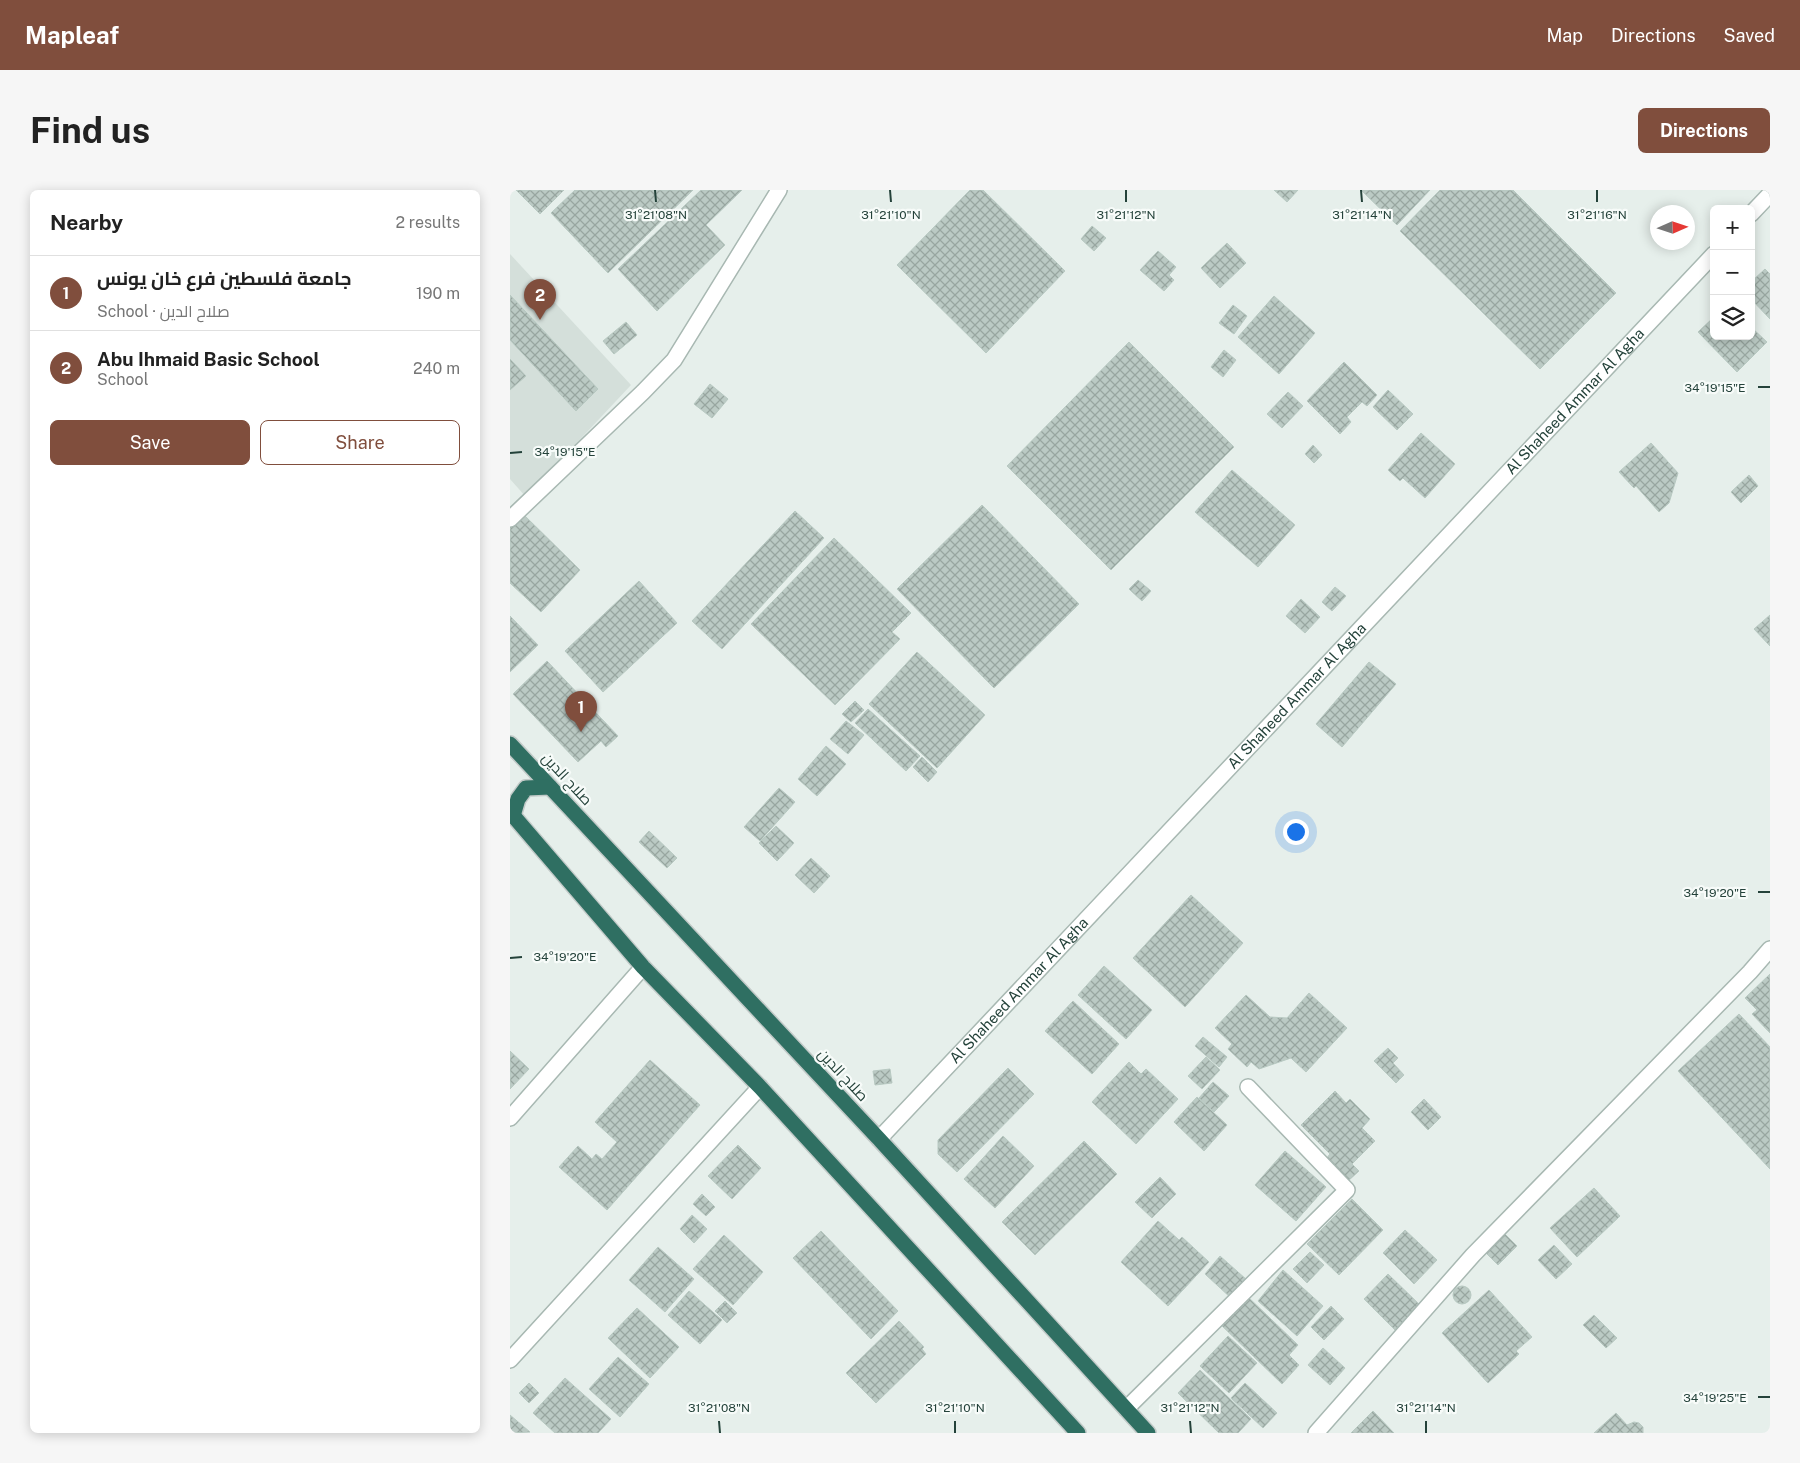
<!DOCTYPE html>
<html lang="en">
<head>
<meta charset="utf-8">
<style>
  :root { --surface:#fff; --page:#f6f6f6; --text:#222; --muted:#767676; --line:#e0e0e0; --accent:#804e3d }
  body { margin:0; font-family:"Public Sans",Cairo,sans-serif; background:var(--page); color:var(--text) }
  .controls { position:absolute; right:15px; top:15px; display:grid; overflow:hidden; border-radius:8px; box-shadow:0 2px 12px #0003 }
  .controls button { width:45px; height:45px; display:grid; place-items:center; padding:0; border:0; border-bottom:1px solid var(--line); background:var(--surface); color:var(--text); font:25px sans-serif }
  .compass { position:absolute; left:1140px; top:15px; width:45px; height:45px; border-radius:50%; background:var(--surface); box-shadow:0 2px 12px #0003; rotate:87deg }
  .you { position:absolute; left:785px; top:641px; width:18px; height:18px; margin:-12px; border:4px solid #fff; border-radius:50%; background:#1a73e8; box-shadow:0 0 0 8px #1a73e833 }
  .badge { display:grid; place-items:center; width:32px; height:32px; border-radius:50%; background:var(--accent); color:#fff; font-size:16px; font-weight:700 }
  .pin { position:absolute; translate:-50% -41px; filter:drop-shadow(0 1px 2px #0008) }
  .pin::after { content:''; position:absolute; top:26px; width:18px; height:15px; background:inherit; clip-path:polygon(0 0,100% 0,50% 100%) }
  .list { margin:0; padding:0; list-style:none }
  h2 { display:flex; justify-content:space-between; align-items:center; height:65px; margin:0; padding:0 20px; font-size:21px }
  h2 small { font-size:16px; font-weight:400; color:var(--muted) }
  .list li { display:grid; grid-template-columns:32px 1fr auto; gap:15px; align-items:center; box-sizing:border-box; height:75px; padding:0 20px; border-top:1px solid var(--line) }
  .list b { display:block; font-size:19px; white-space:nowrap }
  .list p { margin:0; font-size:16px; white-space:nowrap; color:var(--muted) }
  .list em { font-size:16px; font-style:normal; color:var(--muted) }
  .actions { display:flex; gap:10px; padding:15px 20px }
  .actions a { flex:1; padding:11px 0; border:1px solid var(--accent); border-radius:8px; text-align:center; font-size:18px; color:var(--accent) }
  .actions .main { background:var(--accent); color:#fff }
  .icon { flex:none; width:28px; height:28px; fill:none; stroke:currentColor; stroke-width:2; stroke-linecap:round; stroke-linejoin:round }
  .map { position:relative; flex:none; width:1260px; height:1243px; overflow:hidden; border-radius:8px }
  header { display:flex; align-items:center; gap:30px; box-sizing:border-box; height:70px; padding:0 25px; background:var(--accent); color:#fff }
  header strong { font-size:24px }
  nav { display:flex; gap:28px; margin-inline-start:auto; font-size:18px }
  .intro { display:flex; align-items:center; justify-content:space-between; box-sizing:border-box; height:120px; padding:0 30px }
  h1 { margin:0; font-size:35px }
  .button { padding:12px 22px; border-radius:8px; background:var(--accent); color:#fff; font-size:18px; font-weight:700 }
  main { display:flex; gap:30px; padding:0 30px }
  aside { flex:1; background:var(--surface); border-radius:8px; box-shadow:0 2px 12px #0003 }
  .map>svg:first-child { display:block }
  .built { fill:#d4dfda }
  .building { fill:url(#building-cross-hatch); stroke:#b8c9c2 }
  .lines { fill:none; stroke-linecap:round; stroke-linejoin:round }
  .minor-casing { stroke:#a8b8b2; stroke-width:18 }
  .highway-casing { stroke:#c2cac8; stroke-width:18 }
  .minor { stroke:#fff; stroke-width:15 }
  .highway { stroke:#2f6f62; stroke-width:15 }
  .ticks { fill:none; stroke:#24423a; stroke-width:2 }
  .labels { text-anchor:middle; stroke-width:4.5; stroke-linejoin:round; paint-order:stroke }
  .street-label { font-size:15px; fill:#24423a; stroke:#f7fbf9 }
  .ticks-label { font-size:12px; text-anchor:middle; fill:#24423a; stroke:#f7fbf9; stroke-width:4.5; stroke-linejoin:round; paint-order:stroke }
</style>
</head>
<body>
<header>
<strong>Mapleaf</strong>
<nav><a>Map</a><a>Directions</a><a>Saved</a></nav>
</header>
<div class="intro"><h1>Find us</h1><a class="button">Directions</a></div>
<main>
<aside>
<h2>Nearby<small>2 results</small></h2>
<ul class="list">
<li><span class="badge">1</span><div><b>جامعة فلسطين فرع خان يونس</b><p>School · صلاح الدين</p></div><em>190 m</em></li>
<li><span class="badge">2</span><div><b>Abu Ihmaid Basic School</b><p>School</p></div><em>240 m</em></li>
</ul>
<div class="actions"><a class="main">Save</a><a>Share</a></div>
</aside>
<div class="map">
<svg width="1260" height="1243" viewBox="0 0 1260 1243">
  <defs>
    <pattern id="building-cross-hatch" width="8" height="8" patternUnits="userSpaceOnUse" patternTransform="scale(1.25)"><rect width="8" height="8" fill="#bbcac4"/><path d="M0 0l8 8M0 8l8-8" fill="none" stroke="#98a6a0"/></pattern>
  </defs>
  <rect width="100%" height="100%" fill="#e6efeb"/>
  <path class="built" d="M 0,64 L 121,195 L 16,307 L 0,289 Z"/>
  <g class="building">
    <path d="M 6,0 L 54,0 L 30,24 Z"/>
    <path d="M 65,0 L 183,0 L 98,83 L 41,23 Z"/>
    <path d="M 191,0 L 232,0 L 196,35 L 215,55 L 147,121 L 108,79 Z"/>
    <path d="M 460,0 L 473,0 L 555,81 L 476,163 L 387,75 Z"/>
    <path d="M 764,0 L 788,0 L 777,12 Z"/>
    <path d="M 851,0 L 920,0 L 887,35 Z"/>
    <path d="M 930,0 L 1003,0 L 1106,103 L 1030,179 L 890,41 Z"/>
    <path d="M 582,36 L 596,48 L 584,61 L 571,49 Z"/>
    <path d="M 717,53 L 736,73 L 710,98 L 691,78 Z"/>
    <path d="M 648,61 L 666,77 L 659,85 L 664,90 L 654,101 L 630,80 Z"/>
    <path d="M 1255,79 L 1260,84 L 1260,129 L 1241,109 L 1241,92 Z"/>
    <path d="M 0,105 L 88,199 L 66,221 L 0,150 Z"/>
    <path d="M 764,106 L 805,143 L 769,184 L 728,147 Z"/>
    <path d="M 723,115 L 737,126 L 724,144 L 709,133 Z"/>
    <path d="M 1204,127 L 1204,146 L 1241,146 L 1241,137 L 1257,152 L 1227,182 L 1188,142 Z"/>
    <path d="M 116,132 L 127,145 L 104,164 L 93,151 Z"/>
    <path d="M 619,152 L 724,257 L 601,380 L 497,276 Z"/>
    <path d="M 714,160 L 726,170 L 713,187 L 701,177 Z"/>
    <path d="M 0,169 L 16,186 L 0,200 Z"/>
    <path d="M 834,172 L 867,205 L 857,216 L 852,212 L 837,227 L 841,232 L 830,244 L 797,211 Z"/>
    <path d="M 200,194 L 218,209 L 202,228 L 184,214 Z"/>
    <path d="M 878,200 L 903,224 L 887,240 L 863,217 Z"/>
    <path d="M 778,202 L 793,216 L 772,238 L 757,224 Z"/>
    <path d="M 911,243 L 945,274 L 915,308 L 893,288 L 890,291 L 878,280 Z"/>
    <path d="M 1141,253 L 1168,283 L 1159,313 L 1149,322 L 1126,296 L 1124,298 L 1109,282 Z"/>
    <path d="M 803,255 L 812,265 L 804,273 L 795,264 Z"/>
    <path d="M 722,280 L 785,335 L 748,377 L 685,322 Z"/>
    <path d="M 1239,285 L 1248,296 L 1231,313 L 1221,302 Z"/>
    <path d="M 472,315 L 569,414 L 484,498 L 387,399 Z"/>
    <path d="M 285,321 L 314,348 L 212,459 L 182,431 Z"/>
    <path d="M 13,324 L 70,380 L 31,422 L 0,393 L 0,338 Z"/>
    <path d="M 324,348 L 401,423 L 382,442 L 390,449 L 325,515 L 241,434 Z"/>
    <path d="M 628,390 L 641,401 L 632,411 L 619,399 Z"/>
    <path d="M 129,391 L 167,433 L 93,502 L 55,461 Z"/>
    <path d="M 825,397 L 836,406 L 822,421 L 812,412 Z"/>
    <path d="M 791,409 L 810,427 L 795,443 L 776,426 Z"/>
    <path d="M 1260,425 L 1260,456 L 1244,439 Z"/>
    <path d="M 0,426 L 28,455 L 0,482 Z"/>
    <path d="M 407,462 L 475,525 L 427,578 L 359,514 Z"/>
    <path d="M 37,471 L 108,546 L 96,557 L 91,551 L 68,572 L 3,504 Z"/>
    <path d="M 859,472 L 886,494 L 832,557 L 806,534 Z"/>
    <path d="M 345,511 L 354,520 L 341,532 L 332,524 Z"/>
    <path d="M 358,519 L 410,566 L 396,581 L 345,533 Z"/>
    <path d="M 336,531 L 354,545 L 338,564 L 320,549 Z"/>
    <path d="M 316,556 L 336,574 L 307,606 L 288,589 Z"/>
    <path d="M 412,567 L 427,582 L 418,592 L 403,577 Z"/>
    <path d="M 269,598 L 285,612 L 250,651 L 234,637 Z"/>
    <path d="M 266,636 L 284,653 L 267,671 L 249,653 Z"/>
    <path d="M 139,641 L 167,668 L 157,678 L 129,652 Z"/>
    <path d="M 301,668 L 320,686 L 304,703 L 285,685 Z"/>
    <path d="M 681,705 L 733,753 L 675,817 L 623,768 Z"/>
    <path d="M 594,776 L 642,820 L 616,849 L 568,805 Z"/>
    <path d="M 1260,784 L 1260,843 L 1242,824 L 1247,820 L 1235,808 Z"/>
    <path d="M 799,803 L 837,838 L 796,882 L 781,868 L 749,879 L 741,872 L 737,877 L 718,859 L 722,854 L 705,838 L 736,805 L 760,827 L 777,828 Z"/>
    <path d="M 563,811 L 609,854 L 582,884 L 535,841 Z"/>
    <path d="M 1229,824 L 1260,857 L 1260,979 L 1168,881 Z"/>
    <path d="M 693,847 L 717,867 L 709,877 L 685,856 Z"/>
    <path d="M 878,858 L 888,868 L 883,873 L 894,885 L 886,893 L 864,871 Z"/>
    <path d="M 0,861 L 19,879 L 0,899 Z"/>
    <path d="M 696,867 L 710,880 L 692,899 L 678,886 Z"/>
    <path d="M 140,870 L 190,915 L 97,1020 L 49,977 L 68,956 L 82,969 L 86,964 L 92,969 L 107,952 L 85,932 Z"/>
    <path d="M 619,872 L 631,884 L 636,879 L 668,909 L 626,954 L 582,912 Z"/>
    <path d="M 498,878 L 524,904 L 447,982 L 428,964 L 428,950 Z"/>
    <path d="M 380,879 L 382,893 L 365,895 L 363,881 Z"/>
    <path d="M 703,892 L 719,906 L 704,922 L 689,908 Z"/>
    <path d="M 825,901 L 836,913 L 840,909 L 860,929 L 852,938 L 865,951 L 842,974 L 849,981 L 838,991 L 816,969 L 820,964 L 791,935 Z"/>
    <path d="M 687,907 L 717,935 L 694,961 L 664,932 Z"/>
    <path d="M 914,909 L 931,927 L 918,940 L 901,922 Z"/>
    <path d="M 493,946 L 524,976 L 485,1018 L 454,989 Z"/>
    <path d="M 574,951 L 607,984 L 525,1065 L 492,1032 Z"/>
    <path d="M 228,955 L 251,978 L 222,1009 L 198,986 Z"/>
    <path d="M 775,961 L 816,997 L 786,1031 L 745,995 Z"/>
    <path d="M 650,987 L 666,1004 L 642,1028 L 625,1012 Z"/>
    <path d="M 1084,998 L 1110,1026 L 1067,1067 L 1040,1038 Z"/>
    <path d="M 192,1004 L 205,1017 L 196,1026 L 183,1014 Z"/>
    <path d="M 842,1009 L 873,1040 L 829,1085 L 797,1054 Z"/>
    <path d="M 182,1025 L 197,1039 L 184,1053 L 170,1039 Z"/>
    <path d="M 648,1031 L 669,1050 L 672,1047 L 699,1072 L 658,1116 L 611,1072 Z"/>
    <path d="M 895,1040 L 927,1070 L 904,1094 L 873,1063 Z"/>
    <path d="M 311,1041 L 388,1121 L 361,1149 L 283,1068 Z"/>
    <path d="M 995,1044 L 1007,1056 L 988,1075 L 976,1063 Z"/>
    <path d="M 214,1045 L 253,1082 L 223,1115 L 183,1079 Z"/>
    <path d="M 1044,1055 L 1062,1074 L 1046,1089 L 1028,1070 Z"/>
    <path d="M 148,1057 L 184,1089 L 155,1122 L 119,1090 Z"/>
    <path d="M 800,1062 L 814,1075 L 797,1093 L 783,1079 Z"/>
    <path d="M 710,1066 L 737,1090 L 721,1108 L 695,1084 Z"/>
    <path d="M 773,1080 L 813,1116 L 787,1146 L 748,1111 Z"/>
    <path d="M 878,1084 L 910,1115 L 886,1141 L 854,1109 Z"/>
    <circle cx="952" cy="1105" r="9"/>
    <path d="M 979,1100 L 1022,1147 L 1006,1161 L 1009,1164 L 978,1193 L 932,1143 Z"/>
    <path d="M 179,1101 L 212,1130 L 190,1154 L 158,1125 Z"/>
    <path d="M 736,1105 L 788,1155 L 779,1165 L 789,1175 L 772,1194 L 709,1133 Z"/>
    <path d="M 215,1111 L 227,1123 L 217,1133 L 205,1121 Z"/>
    <path d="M 821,1116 L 834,1129 L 814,1150 L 801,1137 Z"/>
    <path d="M 127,1118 L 169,1157 L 140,1188 L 98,1148 Z"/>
    <path d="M 1084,1125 L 1107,1148 L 1096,1158 L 1073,1135 Z"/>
    <path d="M 389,1131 L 414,1157 L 412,1159 L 416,1164 L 366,1213 L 336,1183 Z"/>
    <path d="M 718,1146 L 747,1173 L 719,1203 L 690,1176 Z"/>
    <path d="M 813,1158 L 835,1178 L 820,1195 L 798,1175 Z"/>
    <path d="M 108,1167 L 139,1194 L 110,1227 L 79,1199 Z"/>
    <path d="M 690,1180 L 741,1229 L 728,1243 L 709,1243 L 668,1203 Z"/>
    <path d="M 55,1188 L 101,1229 L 88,1243 L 45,1243 L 23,1223 Z"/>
    <path d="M 19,1193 L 29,1203 L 19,1213 L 9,1203 Z"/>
    <path d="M 735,1193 L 767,1223 L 753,1238 L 721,1208 Z"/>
    <path d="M 863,1221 L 884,1243 L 841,1243 Z"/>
    <path d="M 1106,1223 L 1117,1235 L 1124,1232 L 1129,1233 L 1133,1237 L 1133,1243 L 1084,1243 Z"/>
    <path d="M 0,1225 L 20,1242 L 0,1243 Z"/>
  </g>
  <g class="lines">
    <defs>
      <g id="minor">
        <path d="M 1241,24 L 1260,4"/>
        <path d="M 0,329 L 133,202 L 164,170 L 269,0"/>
        <path d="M 0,928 L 133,777"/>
        <path id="s1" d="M 369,949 L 1204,64"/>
        <path d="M 0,1170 L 250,897"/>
        <path d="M 616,1219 L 837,1000 L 738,897"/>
        <path d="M 806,1243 L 963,1065 L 1240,782 L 1260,759"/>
      </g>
      <g id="highway">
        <path d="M 0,554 L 369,949 L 638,1243"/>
        <path d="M 0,622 L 133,777 L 250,897 L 568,1243"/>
        <path d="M 3,626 L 8,609 L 16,598 L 40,597"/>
      </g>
    </defs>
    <use href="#minor" class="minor-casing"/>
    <use href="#highway" class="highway-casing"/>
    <use href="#minor" class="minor"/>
    <use href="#highway" class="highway"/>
  </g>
  <path class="ticks" d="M 145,0 L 146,12M 380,0 L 381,12M 616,0 L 616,12M 851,0 L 852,12M 1087,0 L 1087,12M 1248,197 L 1260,197M 0,263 L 12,262M 1248,702 L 1260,702M 0,768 L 12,767M 1248,1207 L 1260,1207M 209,1231 L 210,1243M 445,1231 L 445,1243M 680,1231 L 681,1243M 916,1231 L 916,1243"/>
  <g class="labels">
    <g class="street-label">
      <text dy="5" stroke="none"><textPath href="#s1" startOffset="1014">Al Shaheed Ammar Al Agha</textPath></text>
      <text dy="5" stroke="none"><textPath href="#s1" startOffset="609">Al Shaheed Ammar Al Agha</textPath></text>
      <text transform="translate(57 589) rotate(47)" y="5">صلاح الدين</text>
      <text dy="5" stroke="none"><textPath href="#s1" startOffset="204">Al Shaheed Ammar Al Agha</textPath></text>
      <text transform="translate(333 885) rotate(47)" y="5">صلاح الدين</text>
    </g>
  </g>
  <g class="ticks-label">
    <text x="146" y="29">31°21'08"N</text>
    <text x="381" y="29">31°21'10"N</text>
    <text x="616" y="29">31°21'12"N</text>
    <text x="852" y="29">31°21'14"N</text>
    <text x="1087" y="29">31°21'16"N</text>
    <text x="1205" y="202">34°19'15"E</text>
    <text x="55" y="266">34°19'15"E</text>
    <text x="1205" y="707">34°19'20"E</text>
    <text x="55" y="771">34°19'20"E</text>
    <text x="1205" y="1212">34°19'25"E</text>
    <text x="209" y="1222">31°21'08"N</text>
    <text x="445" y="1222">31°21'10"N</text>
    <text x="680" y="1222">31°21'12"N</text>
    <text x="916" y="1222">31°21'14"N</text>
  </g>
</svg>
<div class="controls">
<button>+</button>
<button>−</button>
<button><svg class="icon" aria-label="layers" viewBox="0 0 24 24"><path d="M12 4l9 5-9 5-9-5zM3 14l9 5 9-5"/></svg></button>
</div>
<svg class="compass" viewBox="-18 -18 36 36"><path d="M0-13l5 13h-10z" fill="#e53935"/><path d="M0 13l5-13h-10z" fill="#767676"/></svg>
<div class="you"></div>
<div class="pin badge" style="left:71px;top:542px">1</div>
<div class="pin badge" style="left:30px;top:130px">2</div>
</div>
</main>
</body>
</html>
